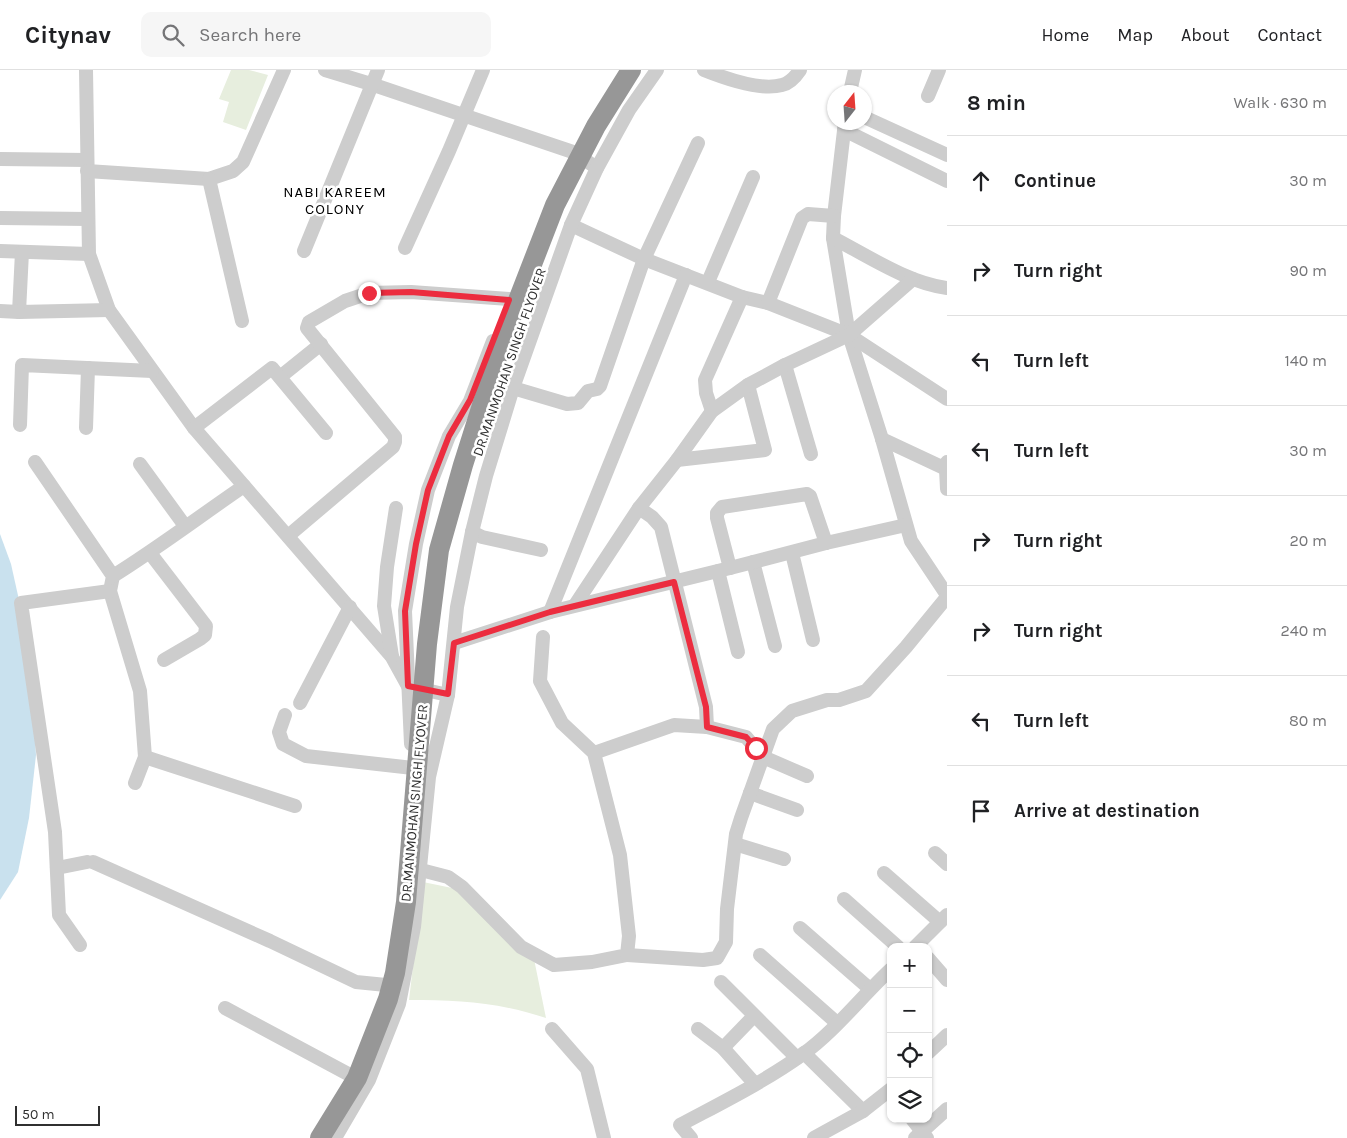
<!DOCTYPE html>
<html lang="en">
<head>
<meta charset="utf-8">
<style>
  :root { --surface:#fff; --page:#f6f6f6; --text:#202124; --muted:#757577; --line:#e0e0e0 }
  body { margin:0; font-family:Karla,sans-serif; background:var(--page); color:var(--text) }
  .controls { position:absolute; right:15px; bottom:15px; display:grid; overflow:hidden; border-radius:10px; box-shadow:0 1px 4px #0004 }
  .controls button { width:45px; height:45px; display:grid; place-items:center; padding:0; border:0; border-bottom:1px solid var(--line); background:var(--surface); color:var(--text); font:25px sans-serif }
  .compass { position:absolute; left:827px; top:15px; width:45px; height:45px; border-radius:50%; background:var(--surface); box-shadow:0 1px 4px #0004; rotate:17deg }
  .scale { position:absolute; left:15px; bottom:12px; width:85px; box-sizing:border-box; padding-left:5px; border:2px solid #303030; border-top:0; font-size:14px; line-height:18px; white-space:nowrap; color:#303030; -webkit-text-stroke:4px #fff; paint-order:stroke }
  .stop { position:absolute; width:15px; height:15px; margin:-11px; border:4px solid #ec2d3f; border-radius:50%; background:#fff }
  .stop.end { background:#ec2d3f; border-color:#fff; box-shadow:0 1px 5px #0008 }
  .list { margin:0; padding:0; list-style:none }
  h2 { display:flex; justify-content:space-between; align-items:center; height:65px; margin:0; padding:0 20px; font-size:21px }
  h2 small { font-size:16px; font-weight:400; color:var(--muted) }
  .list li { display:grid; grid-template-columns:32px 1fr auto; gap:15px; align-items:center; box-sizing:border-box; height:90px; padding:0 20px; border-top:1px solid var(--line) }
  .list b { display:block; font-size:19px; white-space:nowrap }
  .list em { font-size:16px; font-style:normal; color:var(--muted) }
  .icon { flex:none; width:28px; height:28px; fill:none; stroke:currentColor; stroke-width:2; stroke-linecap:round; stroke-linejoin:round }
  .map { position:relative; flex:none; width:947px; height:1068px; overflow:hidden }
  header { display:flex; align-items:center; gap:30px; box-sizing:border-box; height:70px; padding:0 25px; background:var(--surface); border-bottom:1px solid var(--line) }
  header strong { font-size:24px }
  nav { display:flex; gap:28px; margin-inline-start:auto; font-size:18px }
  .search { width:350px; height:45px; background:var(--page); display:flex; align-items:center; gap:12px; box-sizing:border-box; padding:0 18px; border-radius:10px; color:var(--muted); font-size:19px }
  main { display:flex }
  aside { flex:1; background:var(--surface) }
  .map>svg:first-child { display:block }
  .green { fill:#e7eede }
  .water { fill:#c9e1ee }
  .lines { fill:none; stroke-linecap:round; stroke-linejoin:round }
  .minor { stroke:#cdcdcd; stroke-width:14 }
  .highway-bridge { stroke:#979797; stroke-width:20 }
  .route { stroke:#ec2d3f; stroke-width:6 }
  .labels { text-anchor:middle; stroke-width:5; stroke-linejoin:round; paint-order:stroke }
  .street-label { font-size:14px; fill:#303030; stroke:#fff }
  .neighbourhood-label { font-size:15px; letter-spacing:1px; fill:#000; stroke:#fff }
</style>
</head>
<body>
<header>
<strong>Citynav</strong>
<div class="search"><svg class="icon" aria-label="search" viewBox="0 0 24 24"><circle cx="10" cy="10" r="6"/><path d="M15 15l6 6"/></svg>Search here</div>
<nav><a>Home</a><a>Map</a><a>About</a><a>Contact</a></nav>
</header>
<main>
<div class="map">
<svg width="947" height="1068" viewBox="0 0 947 1068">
  <rect width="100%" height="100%" fill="#fff"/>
  <g class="green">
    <path d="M 231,0 L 249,0 L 268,5 L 246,60 L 223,52 L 229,32 L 219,29 Z"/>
    <path d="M 423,812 L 457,819 L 534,889 L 546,948 C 498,932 459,930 409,930 Z"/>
  </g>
  <path class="water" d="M 0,464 L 11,494 L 29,575 L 36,685 L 29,748 L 18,802 L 0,830 Z"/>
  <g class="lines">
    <g class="minor">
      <path d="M 86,0 L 89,184 L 109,240 L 194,358 L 392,587 L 408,616 L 448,625"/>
      <path d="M 325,0 L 371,14 L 573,82 L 597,98"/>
      <path d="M 704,0 C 724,8 761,21 782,15 C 790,13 796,6 800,0"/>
      <path d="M 850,22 L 855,0"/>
      <path d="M 928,26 L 939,0"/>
      <path d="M 864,47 L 947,85"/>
      <path d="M 845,52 L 834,146 L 833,168 L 849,265 L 882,369 L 911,471 L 947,525"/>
      <path d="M 844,60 L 947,111"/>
      <path d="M 0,89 L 87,90"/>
      <path d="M 87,101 L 209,109 L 233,101 L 243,92 L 284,0"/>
      <path d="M 209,109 L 242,251"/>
      <path d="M 0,148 L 88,149"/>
      <path d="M 571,155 L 644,189 L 742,227 L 768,233 L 849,265 L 947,329"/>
      <path d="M 833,168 C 868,186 908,213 947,218"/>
      <path d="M 405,178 L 449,81 L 483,0"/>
      <path d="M 0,181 L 89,184"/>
      <path d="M 304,181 L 378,0"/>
      <path d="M 22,182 L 19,242 L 109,240"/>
      <path d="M 708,212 L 753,107"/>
      <path d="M 768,233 L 802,148 L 808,144 L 834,146"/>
      <path d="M 0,241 L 19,242"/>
      <path d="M 785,295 L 811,384"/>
      <path d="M 280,307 L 321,274"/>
      <path d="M 513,318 L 567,334 L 578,333 L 588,321 L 597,319 L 600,316 L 644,189 L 698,73"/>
      <path d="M 712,341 L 706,323 L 705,310 L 742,227"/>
      <path d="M 20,355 L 22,295 L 152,301"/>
      <path d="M 86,358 L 88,298"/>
      <path d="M 194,358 L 272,298 L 326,363"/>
      <path d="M 882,369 L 946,399"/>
      <path d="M 677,390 L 765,380 L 748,315"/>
      <path d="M 35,392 L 113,506 L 110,521 L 140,621 L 145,687 L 135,713"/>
      <path d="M 140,394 L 185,456"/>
      <path d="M 947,419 L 946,399 L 947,392"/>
      <path d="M 639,438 L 652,447 L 661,457 L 706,637 L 707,657"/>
      <path d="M 472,462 L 482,467 L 541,480"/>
      <path d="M 288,466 L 393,377 L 395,372 L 395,367 L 307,258 L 309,252 L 345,231 L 369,223 L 411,222 L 509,229"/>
      <path d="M 150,483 L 206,556 L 205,565 L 200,569 L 164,590"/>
      <path d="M 792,483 L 813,570"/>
      <path d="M 753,492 L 775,576"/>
      <path d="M 730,498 L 717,448 L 717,443 L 722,437 L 807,424 L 810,426 L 826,473"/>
      <path d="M 718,501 L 738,582"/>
      <path d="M 113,506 C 158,478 200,446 244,416"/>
      <path d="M 575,535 L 639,438 L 677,390 L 712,341 L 748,315 L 785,295 L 849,265 L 913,209"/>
      <path d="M 550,542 L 686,205"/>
      <path d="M 454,573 L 550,542 L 730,498 L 826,473 L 906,455"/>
      <path d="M 392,586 L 384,536 L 387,497 L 396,438"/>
      <path d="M 300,633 L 350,537"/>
      <path d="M 285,645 L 279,662 L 283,674 L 306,686 L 413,698"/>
      <path d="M 411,674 L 405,541 L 416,474 L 428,420 L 449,366 L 470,331 L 493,271"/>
      <path d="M 594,683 L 674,655 L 707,657 L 746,667 L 763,687 L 807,706"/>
      <path d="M 145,687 L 295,736"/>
      <path d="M 750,723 L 797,740"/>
      <path d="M 735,774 L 784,789"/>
      <path d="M 935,783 L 947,794"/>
      <path d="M 93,792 L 270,871 L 356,912 L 386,915"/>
      <path d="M 57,798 L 87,792"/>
      <path d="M 421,800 L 448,807 L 462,817 L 521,877 L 554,895 L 592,892 L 627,885 L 629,866 L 620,785 L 594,683 L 562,653 L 540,611 L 543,567"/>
      <path d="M 884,803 L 940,852"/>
      <path d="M 844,829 L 898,877"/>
      <path d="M 800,858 L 870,919"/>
      <path d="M 80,875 L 59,845 L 55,762 L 21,533 L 110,521"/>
      <path d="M 915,877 L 947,845"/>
      <path d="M 627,885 L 703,890 L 717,888 L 726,872 L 727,839 L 736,764 L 741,748 L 773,659 L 792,641 L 827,630 L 839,630 L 866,621 L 906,577 L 947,527"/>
      <path d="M 760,885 L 837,953"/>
      <path d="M 928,888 L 947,910"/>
      <path d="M 721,912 L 797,988"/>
      <path d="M 225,938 L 350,1005"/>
      <path d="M 552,959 L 587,999 L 604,1068"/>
      <path d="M 698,959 L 723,978 L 755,1014"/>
      <path d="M 723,978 L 754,946"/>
      <path d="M 804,983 L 863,1041"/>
      <path d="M 928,983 L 947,965"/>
      <path d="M 912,1049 L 927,1068"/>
      <path d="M 335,1068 L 369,1010 L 399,934 L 414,857 L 429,707 L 448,625 L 457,537 L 472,462 L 486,406 L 513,318 L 571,155 L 597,98 L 629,40 L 657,0"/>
      <path d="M 691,1068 L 680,1055 C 721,1033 764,1012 803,984 C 834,962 862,926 891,899"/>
      <path d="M 814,1068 L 863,1041 L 891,1019"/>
      <path d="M 915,1068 L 947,1039"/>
    </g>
    <path class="highway-bridge" d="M 320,1068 L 357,1008 L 388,929 L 395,903 L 406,832 L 427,574 L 439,480 L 463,395 L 503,269 L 555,135 L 596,56 L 631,0"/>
  </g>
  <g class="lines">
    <path class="route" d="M 369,223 L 411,222 L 509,230 L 470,330 L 449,366 L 428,420 L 416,474 L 405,541 L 408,616 L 448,624 L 454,573 L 550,542 L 674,512 L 706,637 L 707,657 L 746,667 L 756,678"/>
  </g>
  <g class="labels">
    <g class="street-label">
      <text transform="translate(509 292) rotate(-71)" y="5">DR.MANMOHAN SINGH FLYOVER</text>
      <text transform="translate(414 733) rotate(-85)" y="5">DR.MANMOHAN SINGH FLYOVER</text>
    </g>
    <g class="neighbourhood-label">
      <text x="335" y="127">NABI KAREEM<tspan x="335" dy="17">COLONY</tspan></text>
    </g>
  </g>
</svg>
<div class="controls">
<button>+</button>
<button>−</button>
<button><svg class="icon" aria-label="locate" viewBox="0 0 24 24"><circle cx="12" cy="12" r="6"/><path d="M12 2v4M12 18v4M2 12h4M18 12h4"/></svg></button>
<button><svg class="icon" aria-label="layers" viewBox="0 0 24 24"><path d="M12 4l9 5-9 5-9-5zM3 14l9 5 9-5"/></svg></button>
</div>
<svg class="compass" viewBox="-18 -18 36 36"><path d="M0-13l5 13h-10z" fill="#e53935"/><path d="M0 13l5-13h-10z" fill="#757577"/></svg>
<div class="scale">50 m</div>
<div class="stop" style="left:756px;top:678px"></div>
<div class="stop end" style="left:369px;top:223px"></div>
</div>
<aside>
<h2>8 min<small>Walk · 630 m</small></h2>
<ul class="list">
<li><svg class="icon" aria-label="ahead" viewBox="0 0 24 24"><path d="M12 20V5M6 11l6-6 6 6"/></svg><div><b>Continue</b></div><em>30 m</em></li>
<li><svg class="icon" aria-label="right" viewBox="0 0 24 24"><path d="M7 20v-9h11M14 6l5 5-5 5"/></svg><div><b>Turn right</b></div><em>90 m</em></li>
<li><svg class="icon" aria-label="left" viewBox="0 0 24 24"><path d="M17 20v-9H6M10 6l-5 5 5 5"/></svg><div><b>Turn left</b></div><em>140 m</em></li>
<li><svg class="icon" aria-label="left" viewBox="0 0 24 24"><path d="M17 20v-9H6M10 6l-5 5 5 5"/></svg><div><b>Turn left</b></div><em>30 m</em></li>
<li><svg class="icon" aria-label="right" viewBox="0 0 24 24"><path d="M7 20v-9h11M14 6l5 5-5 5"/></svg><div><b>Turn right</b></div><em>20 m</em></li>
<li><svg class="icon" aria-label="right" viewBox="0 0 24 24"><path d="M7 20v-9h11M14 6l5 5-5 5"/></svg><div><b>Turn right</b></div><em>240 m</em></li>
<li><svg class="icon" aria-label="left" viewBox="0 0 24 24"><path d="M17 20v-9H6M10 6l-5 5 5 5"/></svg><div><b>Turn left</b></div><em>80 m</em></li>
<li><svg class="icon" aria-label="arrive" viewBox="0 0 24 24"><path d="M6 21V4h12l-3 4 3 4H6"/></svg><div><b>Arrive at destination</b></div></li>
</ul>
</aside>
</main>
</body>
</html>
